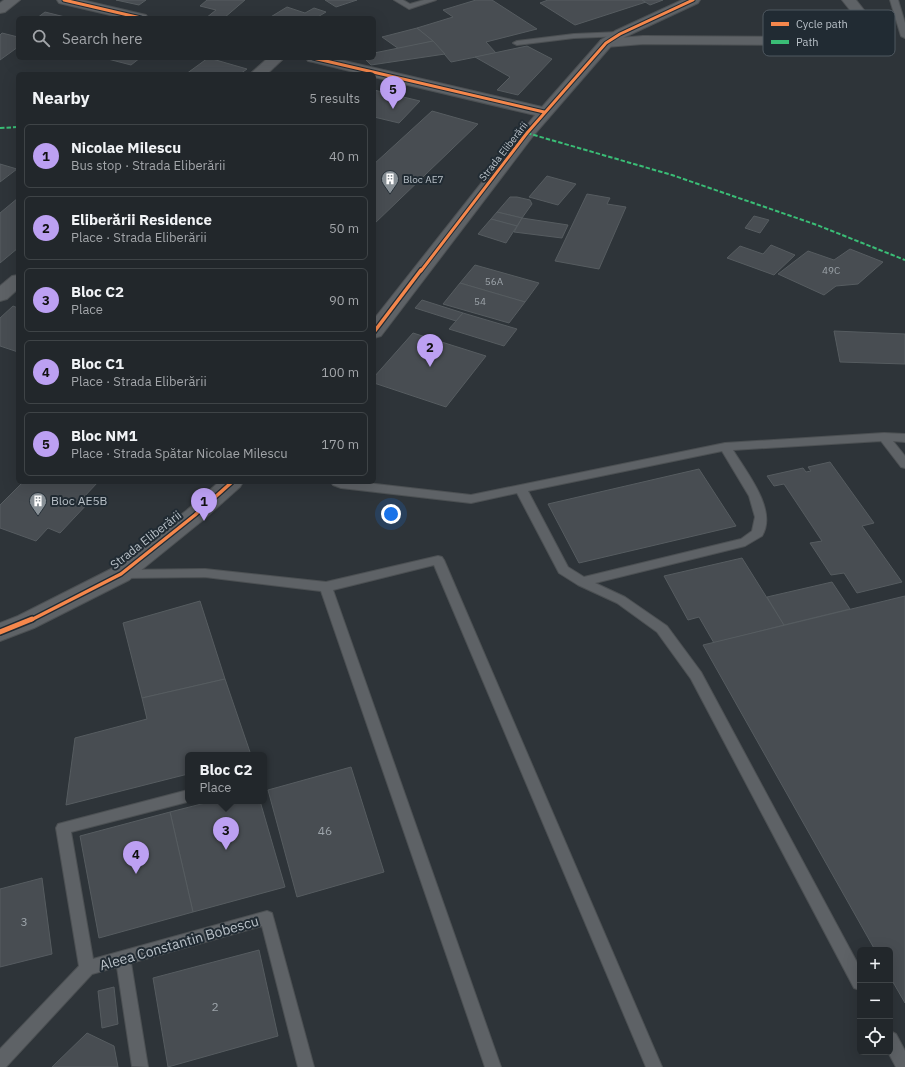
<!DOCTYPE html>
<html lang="en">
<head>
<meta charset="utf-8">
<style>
  :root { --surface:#22272b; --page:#2a2f33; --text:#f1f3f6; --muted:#a2a5a9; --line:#3f4447; --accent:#bca0f2 }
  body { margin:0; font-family:"IBM Plex Sans",sans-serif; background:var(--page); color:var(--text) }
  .controls { position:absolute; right:12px; bottom:12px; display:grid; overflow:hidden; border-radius:6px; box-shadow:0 4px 16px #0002 }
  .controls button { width:36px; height:36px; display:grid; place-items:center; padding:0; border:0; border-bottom:1px solid var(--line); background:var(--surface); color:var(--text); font:20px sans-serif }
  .you { position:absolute; left:391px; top:514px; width:14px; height:14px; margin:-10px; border:3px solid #fff; border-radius:50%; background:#1a73e8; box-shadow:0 0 0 6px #1a73e833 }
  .badge { display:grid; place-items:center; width:26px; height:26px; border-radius:50%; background:var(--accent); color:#111; font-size:13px; font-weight:700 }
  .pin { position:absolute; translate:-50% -33px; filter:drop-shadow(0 1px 2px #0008) }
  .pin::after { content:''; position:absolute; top:21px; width:14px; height:12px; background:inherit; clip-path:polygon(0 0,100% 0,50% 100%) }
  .popup { position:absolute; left:185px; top:752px; width:82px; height:52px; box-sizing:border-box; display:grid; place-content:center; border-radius:6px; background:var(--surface); filter:drop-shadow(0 1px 3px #0005); font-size:13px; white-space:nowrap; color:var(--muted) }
  .popup b { font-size:15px; color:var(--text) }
  .popup::after { content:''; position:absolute; left:50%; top:100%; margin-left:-8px; border:8px solid transparent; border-top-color:var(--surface) }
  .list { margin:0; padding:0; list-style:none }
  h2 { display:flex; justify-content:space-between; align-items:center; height:52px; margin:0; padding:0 16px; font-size:17px }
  h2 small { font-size:13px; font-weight:400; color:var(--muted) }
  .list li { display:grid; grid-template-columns:26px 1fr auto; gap:12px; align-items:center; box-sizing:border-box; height:64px; margin:0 8px 8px; padding:0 8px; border:1px solid var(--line); border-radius:6px }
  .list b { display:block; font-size:15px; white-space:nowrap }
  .list p { margin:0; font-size:13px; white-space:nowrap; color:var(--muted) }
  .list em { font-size:13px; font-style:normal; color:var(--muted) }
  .icon { flex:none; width:22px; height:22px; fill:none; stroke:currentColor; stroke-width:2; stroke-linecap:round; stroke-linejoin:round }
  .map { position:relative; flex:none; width:905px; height:1067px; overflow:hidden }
  .search { position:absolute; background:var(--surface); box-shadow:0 4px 16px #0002; left:16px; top:16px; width:360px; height:44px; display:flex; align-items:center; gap:10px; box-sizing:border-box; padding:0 14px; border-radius:6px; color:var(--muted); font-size:15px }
  .panel { position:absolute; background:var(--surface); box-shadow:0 4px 16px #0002; left:16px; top:72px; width:360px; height:412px; border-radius:6px }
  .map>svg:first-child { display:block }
  .building { fill:#484d52; stroke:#565c60 }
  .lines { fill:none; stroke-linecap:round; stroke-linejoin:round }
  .service-casing { stroke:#4c5053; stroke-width:2 }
  .minor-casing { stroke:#4c5053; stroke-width:2 }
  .tertiary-casing { stroke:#4c5053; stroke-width:2 }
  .service { fill:#5e6266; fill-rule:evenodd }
  .minor { fill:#5e6266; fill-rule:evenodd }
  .tertiary { fill:#5e6266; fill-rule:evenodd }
  .quiet { stroke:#3abd76; stroke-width:2; stroke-dasharray:4.5 2; stroke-linecap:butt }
  .cycleway-far2-casing { stroke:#212b33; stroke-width:5 }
  .cycleway-far1-casing { stroke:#212b33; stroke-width:6 }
  .cycleway-casing { stroke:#212b33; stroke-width:8 }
  .cycleway-far2 { stroke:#f5874c; stroke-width:3 }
  .cycleway-far1 { stroke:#f5874c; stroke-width:3.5 }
  .cycleway { stroke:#f5874c; stroke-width:5 }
  .labels { text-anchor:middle; stroke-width:4; stroke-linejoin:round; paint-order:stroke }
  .far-street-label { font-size:10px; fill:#b9c1c8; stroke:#212b33 }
  .far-poi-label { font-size:10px; fill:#b9c1c8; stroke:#212b33; text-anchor:start }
  .number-label { font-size:10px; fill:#9da4aa }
  .poi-label { font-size:12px; fill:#b9c1c8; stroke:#212b33; text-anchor:start }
  .street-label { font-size:12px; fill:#b9c1c8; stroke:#212b33 }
  .near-number-label { font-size:12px; fill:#9da4aa }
  .near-street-label { font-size:14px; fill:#b9c1c8; stroke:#212b33 }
  .key { fill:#212b33; stroke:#4f5860; stroke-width:1 }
  .key-label { font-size:11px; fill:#b9c1c8 }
</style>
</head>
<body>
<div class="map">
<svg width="905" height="1067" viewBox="0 0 905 1067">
  <rect width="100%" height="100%" fill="#2e3439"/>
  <g class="building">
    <path d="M 116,0 L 146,0 L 139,5 Z"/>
    <path d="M 207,0 L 245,0 L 224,18 L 206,18 L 216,10 L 200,6 Z"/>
    <path d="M 325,0 L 357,0 L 336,7 Z"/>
    <path d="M 476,0 L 492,0 L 537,29 L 486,42 L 496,53 L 451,62 L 433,41 L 417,28 L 453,17 L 443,10 Z"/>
    <path d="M 548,0 L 642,0 L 646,2 L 575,25 L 540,3 Z"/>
    <path d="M 642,0 L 663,0 L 650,5 Z"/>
    <path d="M 287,7 L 305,13 L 314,8 L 326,12 L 316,18 L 269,18 Z"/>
    <path d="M 45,12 L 69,18 L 37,18 Z"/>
    <path d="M 417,28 L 433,41 L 399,49 L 382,37 Z"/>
    <path d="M 2,33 L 18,37 L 18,47 L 0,60 L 0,35 Z"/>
    <path d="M 433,41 L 445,54 L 371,65 L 364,58 L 374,58 L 374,53 Z"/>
    <path d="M 527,46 L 552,59 L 518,95 L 497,90 L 510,77 L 475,57 Z"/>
    <path d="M 104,58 L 140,58 L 131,65 Z"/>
    <path d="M 208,58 L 209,58 L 247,69 L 240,74 L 186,74 Z"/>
    <path d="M 374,90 L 420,101 L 399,123 L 374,117 Z"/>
    <path d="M 432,111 L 478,124 L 374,224 L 374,164 Z"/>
    <path d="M 0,164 L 17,169 L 0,182 Z"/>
    <path d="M 547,176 L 576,184 L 558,205 L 529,197 Z"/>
    <path d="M 587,194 L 610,198 L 607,204 L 626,207 L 599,269 L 555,261 Z"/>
    <path d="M 510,197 L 517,197 L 530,200 L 532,204 L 522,218 L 497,212 Z"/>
    <path d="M 18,198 L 18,248 L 0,263 L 0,213 Z"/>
    <path d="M 497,212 L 522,218 L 517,226 L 491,219 Z"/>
    <path d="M 754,216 L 769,220 L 760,233 L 745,228 Z"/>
    <path d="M 522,218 L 568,225 L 562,238 L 514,232 Z"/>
    <path d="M 491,219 L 517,226 L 506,243 L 478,234 Z"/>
    <path d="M 771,245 L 795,255 L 774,275 L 727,258 L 740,246 L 763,254 Z"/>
    <path d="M 850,249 L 883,262 L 858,284 L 836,286 L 824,295 L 778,274 L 808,251 L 834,260 Z"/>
    <path d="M 475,265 L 539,283 L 525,302 L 460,283 Z"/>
    <path d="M 460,283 L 525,302 L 509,323 L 443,304 Z"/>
    <path d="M 422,300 L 463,313 L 456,321 L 415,308 Z"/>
    <path d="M 13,306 L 18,308 L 18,352 L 0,346 L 0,318 Z"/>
    <path d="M 463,313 L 517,329 L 504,346 L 449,329 Z"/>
    <path d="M 834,331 L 905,334 L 905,364 L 840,362 Z"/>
    <path d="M 413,333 L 486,356 L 446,407 L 374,383 L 374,377 Z"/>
    <path d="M 830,462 L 874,523 L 862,526 L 902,582 L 857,593 L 844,573 L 831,575 L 810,543 L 822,541 L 784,484 L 774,486 L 767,476 L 803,468 L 806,472 L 811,471 L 808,467 Z"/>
    <path d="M 699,469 L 736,526 L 579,563 L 548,504 Z"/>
    <path d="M 23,482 L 98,482 L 83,498 L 90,501 L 60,533 L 48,528 L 36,541 L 0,528 L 0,505 Z"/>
    <path d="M 742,558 L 784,625 L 714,643 L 699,617 L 688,620 L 664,576 Z"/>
    <path d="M 832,582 L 850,609 L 784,625 L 767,597 Z"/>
    <path d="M 905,596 L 905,1003 L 890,977 L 890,950 L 875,950 L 703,645 Z"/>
    <path d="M 200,601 L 225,679 L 142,698 L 123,623 Z"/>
    <path d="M 225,679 L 251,755 L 188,755 L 188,774 L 66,805 L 75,738 L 147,719 L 142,698 Z"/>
    <path d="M 351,767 L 384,872 L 297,897 L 268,790 Z"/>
    <path d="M 213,801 L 260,801 L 285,887 L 193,912 L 170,812 Z"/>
    <path d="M 170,812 L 193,912 L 99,938 L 80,836 Z"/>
    <path d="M 42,878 L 52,954 L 0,967 L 0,889 Z"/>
    <path d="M 259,950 L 278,1036 L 168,1067 L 153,978 Z"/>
    <path d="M 114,987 L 118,1024 L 102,1028 L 98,991 Z"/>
    <path d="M 87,1033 L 114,1046 L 118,1067 L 52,1067 Z"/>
  </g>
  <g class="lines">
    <defs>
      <g id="service">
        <path d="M 394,0 L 403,0 L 410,4 L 424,0 L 436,0 L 409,9 Z"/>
        <path d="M 890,0 L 898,0 L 905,23 L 905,38 L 901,36 Z"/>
        <path d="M 620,32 L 624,34 L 623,36 L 574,38 L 517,45 L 513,43 L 517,41 L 574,34 Z"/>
        <path d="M 884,433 L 905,434 L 905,442 L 893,441 L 905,456 L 905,468 L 901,467 L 881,441 L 733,450 C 746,472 778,510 762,536 L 745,546 L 595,583 L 625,597 L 667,626 L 701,672 L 860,968 L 860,990 L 854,988 L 691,679 L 657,632 L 617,603 L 578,585 L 559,573 L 517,493 L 471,503 L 341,488 L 333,485 L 331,482 L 358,482 L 471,495 L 725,443 ZM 722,451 L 749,496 L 755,517 L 752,531 L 741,539 L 584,577 L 568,567 L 528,491 Z"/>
        <path d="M 438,556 L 442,557 L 444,560 L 662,1067 L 646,1067 L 434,565 L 333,590 L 501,1067 L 485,1067 L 321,591 L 205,577 L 121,578 L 117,577 L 115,574 L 117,571 L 121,570 L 205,569 L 326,582 Z"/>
        <path d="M 188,790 L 188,801 L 191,801 L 71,832 L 93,959 L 267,911 L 272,913 L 314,1067 L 298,1067 L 262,926 L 131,963 L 148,1067 L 132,1066 L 117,967 L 92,974 L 6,1067 L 0,1067 L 0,1049 L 79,966 L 56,828 L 58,824 Z"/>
        <path d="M 890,1031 L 896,1034 L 905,1051 L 905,1067 L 896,1067 L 888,1052 L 890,1052 Z"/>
      </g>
      <g id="minor">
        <path d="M 4,0 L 20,0 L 5,12 L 0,13 L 0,3 Z"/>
        <path d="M 842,0 L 856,0 L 864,10 L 864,22 L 853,34 L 829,41 L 794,45 L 643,44 L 606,47 L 601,46 L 599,43 L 601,40 L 606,39 L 643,36 L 794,37 L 827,33 L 843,28 L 850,21 L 850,10 Z"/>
        <path d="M 268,58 L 284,58 L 267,74 L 250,74 Z"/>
        <path d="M 18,275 L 18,289 L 7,299 L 0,301 L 0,286 L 12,276 Z"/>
      </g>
      <g id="tertiary">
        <path d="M 57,0 L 82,0 L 146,15 L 148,18 L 123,18 L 59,3 Z"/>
        <path d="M 682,0 L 700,0 L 698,3 L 625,37 L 611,46 L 533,136 L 381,336 L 374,338 L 374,319 L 535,115 L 374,77 L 374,74 L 362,74 L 313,62 L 308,61 L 306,58 L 332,58 L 542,107 L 601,40 L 615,31 Z"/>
        <path d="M 219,482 L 243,482 L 240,487 L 203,520 L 129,580 L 34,628 L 0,641 L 0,623 L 18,616 L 113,568 L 187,510 Z"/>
      </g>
    </defs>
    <use href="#service" class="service-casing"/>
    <use href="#minor" class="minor-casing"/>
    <use href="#tertiary" class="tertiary-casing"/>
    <use href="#service" class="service"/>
    <use href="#minor" class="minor"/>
    <use href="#tertiary" class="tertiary"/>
    <g class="quiet">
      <path d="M 0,128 L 18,127"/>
      <path d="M 527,133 L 672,175 L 817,225 L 905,260"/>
    </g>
    <defs>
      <g id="cycleway-far2">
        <path d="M 64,0 L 141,18"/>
        <path d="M 313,58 L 544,112"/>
        <path d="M 421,271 L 527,133 L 606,43 L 620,34 L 693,0"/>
      </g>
      <g id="cycleway-far1">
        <path d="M 374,332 L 421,270"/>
        <path d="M 31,620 L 121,574 L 195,515 L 232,482"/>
      </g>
      <path id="cycleway" d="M 0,632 L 32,619"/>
    </defs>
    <use href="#cycleway-far2" class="cycleway-far2-casing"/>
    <use href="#cycleway-far1" class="cycleway-far1-casing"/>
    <use href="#cycleway" class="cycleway-casing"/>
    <use href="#cycleway-far2" class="cycleway-far2"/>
    <use href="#cycleway-far1" class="cycleway-far1"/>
    <use href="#cycleway" class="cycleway"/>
  </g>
  <defs>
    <symbol id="building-pin" viewBox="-11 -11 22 30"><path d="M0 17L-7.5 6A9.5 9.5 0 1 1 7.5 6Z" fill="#889096" stroke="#212b33"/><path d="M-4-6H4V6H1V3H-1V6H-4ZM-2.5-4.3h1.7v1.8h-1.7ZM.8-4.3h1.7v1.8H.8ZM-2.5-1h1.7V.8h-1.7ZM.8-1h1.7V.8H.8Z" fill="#fff"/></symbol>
  </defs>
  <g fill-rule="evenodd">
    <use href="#building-pin" x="380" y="169" width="20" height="27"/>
    <use href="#building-pin" x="28" y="491" width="20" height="27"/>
  </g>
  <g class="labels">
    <g class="far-street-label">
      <text transform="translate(503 151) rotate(-52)" y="4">Strada Eliberării</text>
    </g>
    <g class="far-poi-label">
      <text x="403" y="183">Bloc AE7</text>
    </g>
    <g class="number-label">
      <text x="831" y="274">49C</text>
      <text x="494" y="285">56A</text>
      <text x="480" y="305">54</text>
    </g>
    <g class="poi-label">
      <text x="51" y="505">Bloc AE5B</text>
    </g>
    <g class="street-label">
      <text transform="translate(146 540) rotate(-38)" y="4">Strada Eliberării</text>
    </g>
    <g class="near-number-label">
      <text x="325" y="835">46</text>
      <text x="24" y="926">3</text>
      <text x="215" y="1011">2</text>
    </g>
    <g class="near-street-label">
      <text transform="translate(179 943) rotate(-16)" y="5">Aleea Constantin Bobescu</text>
    </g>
  </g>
  <rect x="763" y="10" width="132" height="46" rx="6" class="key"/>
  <rect x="771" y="22" width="18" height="4" fill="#f5874c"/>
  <rect x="771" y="40" width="18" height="4" fill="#3abd76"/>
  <g class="key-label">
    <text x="796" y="28">Cycle path</text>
    <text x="796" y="46">Path</text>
  </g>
</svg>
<div class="controls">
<button>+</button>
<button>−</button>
<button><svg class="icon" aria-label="locate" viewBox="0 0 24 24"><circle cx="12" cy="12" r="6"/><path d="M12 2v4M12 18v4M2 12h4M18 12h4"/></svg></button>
</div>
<div class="you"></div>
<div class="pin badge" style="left:204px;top:521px">1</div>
<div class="pin badge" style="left:430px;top:367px">2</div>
<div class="pin badge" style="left:226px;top:850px">3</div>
<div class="popup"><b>Bloc C2</b>Place</div>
<div class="pin badge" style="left:136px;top:874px">4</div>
<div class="pin badge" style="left:393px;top:109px">5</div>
<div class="search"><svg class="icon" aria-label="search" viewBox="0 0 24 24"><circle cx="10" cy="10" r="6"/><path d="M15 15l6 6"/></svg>Search here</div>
<section class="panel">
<h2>Nearby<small>5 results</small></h2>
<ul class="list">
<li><span class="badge">1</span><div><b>Nicolae Milescu</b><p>Bus stop · Strada Eliberării</p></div><em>40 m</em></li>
<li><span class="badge">2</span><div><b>Eliberării Residence</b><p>Place · Strada Eliberării</p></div><em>50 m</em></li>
<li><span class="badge">3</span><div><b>Bloc C2</b><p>Place</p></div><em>90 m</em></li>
<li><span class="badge">4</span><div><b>Bloc C1</b><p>Place · Strada Eliberării</p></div><em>100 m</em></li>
<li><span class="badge">5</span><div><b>Bloc NM1</b><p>Place · Strada Spătar Nicolae Milescu</p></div><em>170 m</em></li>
</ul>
</section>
</div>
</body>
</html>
